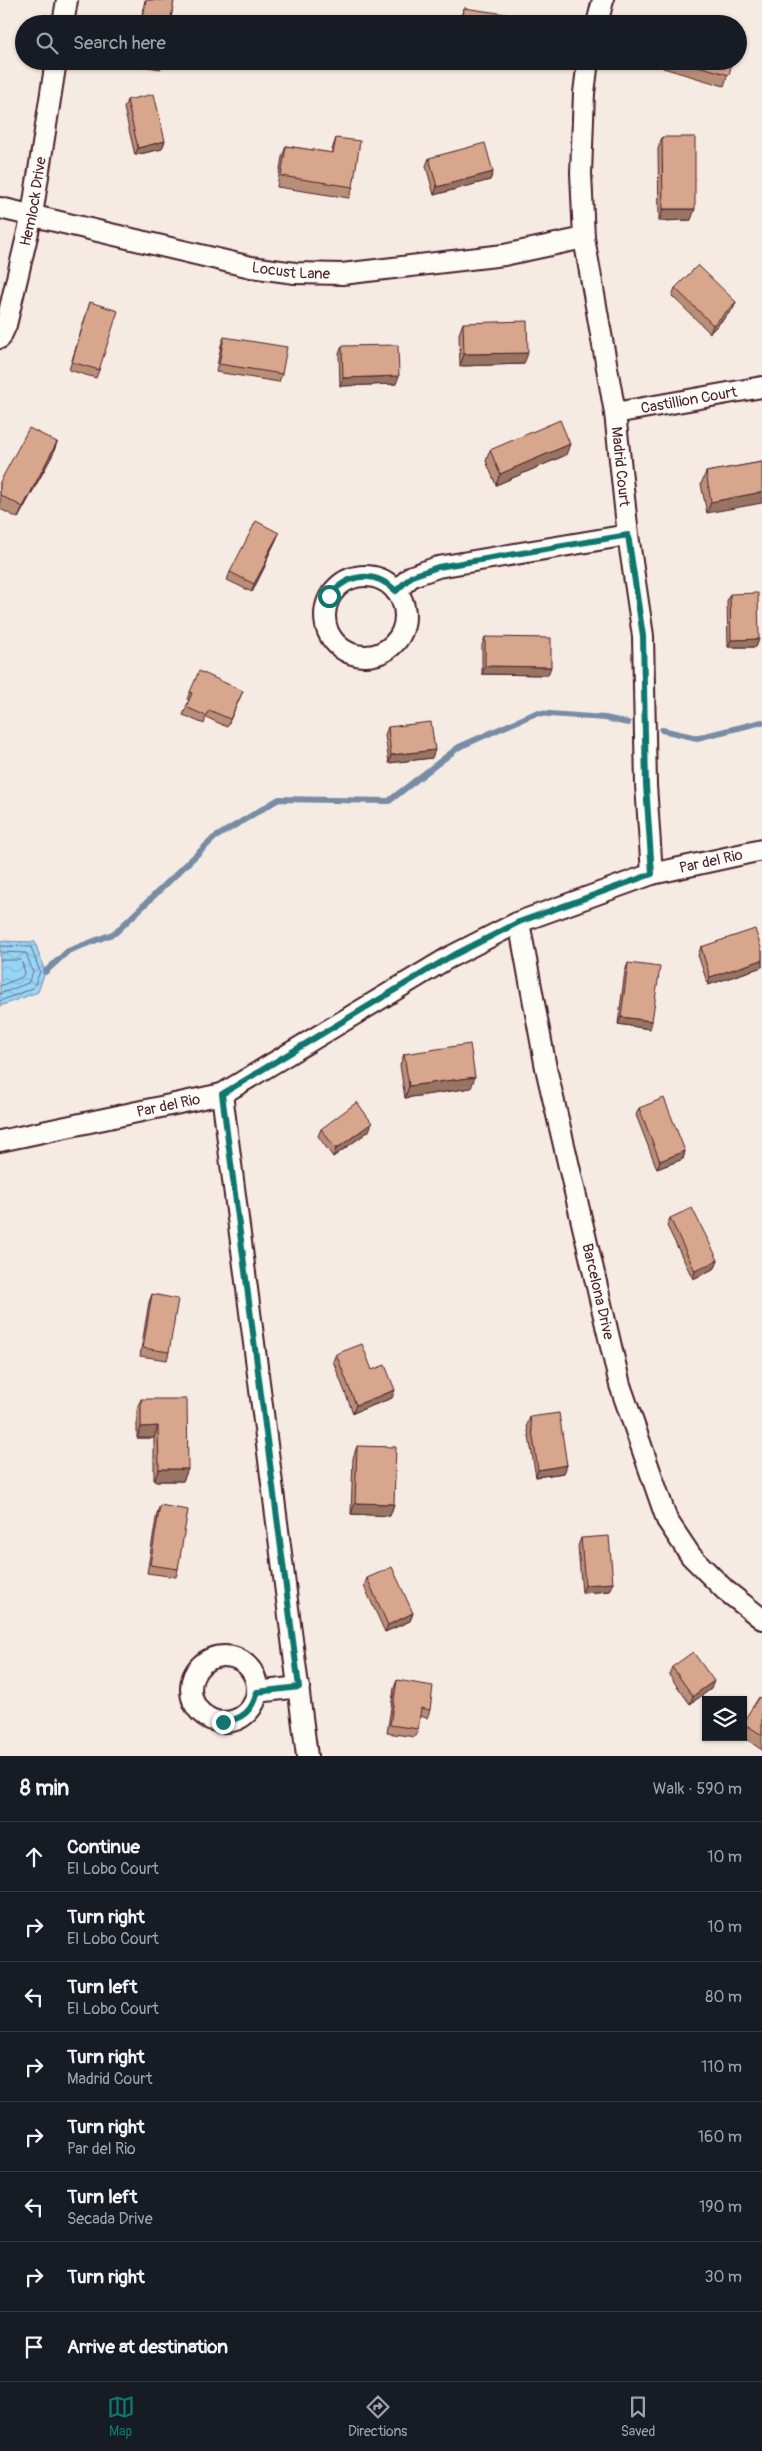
<!DOCTYPE html>
<html lang="en">
<head>
<meta charset="utf-8">
<style>
  :root { --surface:#171b24; --page:#20242c; --text:#f1f3f6; --muted:#9ea1a6; --line:#363941; --accent:#0f766e }
  body { margin:0; font-family:Pangolin,sans-serif; background:var(--page); color:var(--text) }
  .controls { position:absolute; right:15px; bottom:15px; display:grid; overflow:hidden; border-radius:0px; box-shadow:0 1px 4px #0004 }
  .controls button { width:45px; height:45px; display:grid; place-items:center; padding:0; border:0; border-bottom:1px solid var(--line); background:var(--surface); color:var(--text); font:25px sans-serif }
  .stop { position:absolute; width:15px; height:15px; margin:-11px; border:4px solid #0f766e; border-radius:50%; background:#fff }
  .stop.end { background:#0f766e; border-color:#fff; box-shadow:0 1px 5px #0008 }
  .list { margin:0; padding:0; list-style:none }
  h2 { display:flex; justify-content:space-between; align-items:center; height:65px; margin:0; padding:0 20px; font-size:21px }
  h2 small { font-size:16px; font-weight:400; color:var(--muted) }
  .list li { display:grid; grid-template-columns:32px 1fr auto; gap:15px; align-items:center; box-sizing:border-box; height:70px; padding:0 20px; border-top:1px solid var(--line) }
  .list b { display:block; font-size:19px; white-space:nowrap }
  .list p { margin:0; font-size:16px; white-space:nowrap; color:var(--muted) }
  .list em { font-size:16px; font-style:normal; color:var(--muted) }
  .icon { flex:none; width:28px; height:28px; fill:none; stroke:currentColor; stroke-width:2; stroke-linecap:round; stroke-linejoin:round }
  .map { position:relative; flex:none; width:762px; height:1756px; overflow:hidden }
  .search { position:absolute; background:var(--surface); box-shadow:0 1px 4px #0004; left:15px; right:15px; top:15px; height:55px; display:flex; align-items:center; gap:12px; box-sizing:border-box; padding:0 18px; border-radius:28px; color:var(--muted); font-size:19px }
  .sheet { height:625px; background:var(--surface) }
  nav { display:flex; justify-content:space-around; align-items:center; box-sizing:border-box; height:70px; border-top:1px solid var(--line); background:var(--surface); font-size:14px; color:var(--muted) }
  nav a { display:grid; justify-items:center; gap:2px }
  nav .on { color:var(--accent) }
  .map>svg:first-child { display:block }
  .water { fill:url(#water-waves); stroke:#788ca6 }
  .lines { fill:none; stroke-linecap:round; stroke-linejoin:round }
  .shore { stroke:#69687d; stroke-width:1 }
  .stream { stroke:#788ca6; stroke-width:6 }
  .minor-casing { stroke:#4a1f2b; stroke-width:24 }
  .minor { stroke:#fdfcf7; stroke-width:20 }
  .wall { fill:#ba8f78; stroke:#4a1f2b }
  .shaded-wall { fill:#977462; stroke:#4a1f2b }
  .building { fill:#d8a68c; stroke:#4a1f2b }
  .route { stroke:#0f766e; stroke-width:6 }
  .labels { text-anchor:middle; stroke-width:4.5; stroke-linejoin:round; paint-order:stroke }
  .street-label { font-size:15px; fill:#4a1f2b; stroke:#fdfcf7 }
</style>
</head>
<body>
<div class="map">
<svg width="762" height="1756" viewBox="0 0 762 1756">
  <defs>
    <pattern id="water-waves" width="16" height="10" patternUnits="userSpaceOnUse" patternTransform="scale(1.25)"><rect width="16" height="10" fill="#97d5f8"/><path d="M0 5q4-4 8 0t8 0" fill="none" stroke="#84b6d5"/></pattern>
  </defs>
  <rect width="100%" height="100%" fill="#f6ebe2"/>
  <filter id="ink" filterUnits="userSpaceOnUse"><feTurbulence type="fractalNoise" baseFrequency=".02" numOctaves="2"/><feDisplacementMap in="SourceGraphic" scale="10" xChannelSelector="R" yChannelSelector="G"/><feConvolveMatrix kernelMatrix="1 2 1 2 8 2 1 2 1" color-interpolation-filters="sRGB"/></filter>
  <g filter="url(#ink)">
    <path class="water" d="M 0,941 L 35,942 L 45,972 L 38,992 L 0,1006 Z"/>
    <g class="lines">
      <g class="shore">
        <path d="M 0,946 L 31,947 L 40,972 L 33,988 L 0,1001"/>
        <path d="M 0,952 L 26,953 L 33,972 L 28,983 L 0,994"/>
        <path d="M 0,960 L 21,960 L 25,972 L 22,977 L 0,986"/>
      </g>
      <g class="stream">
        <path d="M 662,730 L 697,738 L 762,722"/>
        <path d="M 45,972 L 68,951 L 115,933 L 214,838 L 279,799 L 389,801 L 459,747 L 536,713 L 605,718 L 628,723"/>
      </g>
      <defs>
        <g id="minor">
          <path d="M 63,24 L 67,0"/>
          <path d="M 597,24 L 603,0"/>
          <path id="s1" d="M 588,61 L 584,93 L 581,173 L 584,238 L 615,413 L 628,535 L 643,636 L 646,785 L 652,874"/>
          <path id="s2" d="M 0,208 L 251,267 L 295,273 L 342,274 L 504,255 L 584,238"/>
          <path id="s3" d="M 0,338 L 6,325 L 32,215 L 56,61"/>
          <path id="s4" d="M 615,413 L 762,387"/>
          <circle cx="365" cy="616" r="40"/>
          <path d="M 396,591 L 412,576 L 438,567 L 628,535"/>
          <path id="s5" d="M 519,922 L 546,1068 L 620,1385 L 667,1520 L 691,1556 L 725,1590 L 762,1619"/>
          <path d="M 222,1094 L 307,1756"/>
          <path id="s6" d="M 0,1141 L 222,1094 L 448,958 L 519,922 L 652,874 L 762,850"/>
          <circle cx="224" cy="1689" r="33"/>
          <path d="M 257,1692 L 299,1687"/>
        </g>
      </defs>
      <use href="#minor" class="minor-casing"/>
      <use href="#minor" class="minor"/>
    </g>
    <g class="wall">
      <path d="M 145,0 L 174,0 L 170,24 L 140,24 Z"/>
      <path d="M 464,8 L 518,24 L 460,24 L 461,16 Z"/>
      <path d="M 134,61 L 164,61 L 161,69 L 134,65 Z"/>
      <path d="M 665,61 L 732,61 L 724,86 L 663,68 Z"/>
      <path d="M 127,100 L 162,149 L 135,155 L 124,108 Z"/>
      <path d="M 662,137 L 691,220 L 659,221 L 658,149 Z"/>
      <path d="M 336,138 L 353,187 L 349,198 L 277,187 L 282,157 L 286,146 L 331,153 Z"/>
      <path d="M 429,158 L 493,172 L 490,180 L 434,195 L 426,166 Z"/>
      <path d="M 675,288 L 736,302 L 733,309 L 710,333 L 672,296 Z"/>
      <path d="M 90,302 L 99,370 L 96,378 L 69,370 Z"/>
      <path d="M 463,323 L 524,364 L 460,366 L 459,334 Z"/>
      <path d="M 224,337 L 282,374 L 279,382 L 216,372 L 221,345 Z"/>
      <path d="M 342,346 L 396,384 L 340,386 L 339,354 Z"/>
      <path d="M 57,442 L 53,454 L 18,518 L 0,509 L 0,482 Z"/>
      <path d="M 490,450 L 566,455 L 496,485 L 486,461 Z"/>
      <path d="M 762,462 L 707,513 L 701,484 L 706,472 Z"/>
      <path d="M 279,533 L 276,540 L 267,558 L 268,558 L 265,566 L 252,592 L 227,580 L 230,572 Z"/>
      <path d="M 730,594 L 759,639 L 756,647 L 728,647 L 727,601 Z"/>
      <path d="M 485,637 L 548,675 L 482,674 L 482,645 Z"/>
      <path d="M 243,691 L 227,727 L 206,717 L 204,724 L 183,715 L 189,701 L 187,699 L 190,692 Z"/>
      <path d="M 388,727 L 432,758 L 389,763 L 385,735 Z"/>
      <path d="M 701,947 L 762,951 L 762,967 L 708,985 L 698,955 Z"/>
      <path d="M 628,963 L 652,1021 L 650,1029 L 618,1024 L 625,971 Z"/>
      <path d="M 404,1054 L 471,1088 L 405,1098 L 400,1065 Z"/>
      <path d="M 639,1108 L 685,1151 L 683,1159 L 657,1169 L 636,1115 Z"/>
      <path d="M 321,1129 L 369,1131 L 333,1157 L 318,1136 Z"/>
      <path d="M 670,1218 L 718,1260 L 715,1268 L 693,1279 L 667,1226 Z"/>
      <path d="M 152,1294 L 169,1352 L 167,1360 L 140,1356 L 149,1302 Z"/>
      <path d="M 336,1354 L 372,1370 L 392,1398 L 353,1413 L 333,1361 Z"/>
      <path d="M 141,1399 L 188,1469 L 183,1481 L 154,1481 L 154,1438 L 137,1438 L 137,1410 Z"/>
      <path d="M 530,1417 L 567,1465 L 564,1473 L 536,1477 L 527,1425 Z"/>
      <path d="M 357,1446 L 394,1504 L 390,1516 L 351,1514 L 353,1458 Z"/>
      <path d="M 160,1505 L 178,1569 L 176,1577 L 147,1573 L 157,1513 Z"/>
      <path d="M 581,1538 L 613,1583 L 610,1591 L 582,1593 L 578,1546 Z"/>
      <path d="M 367,1578 L 413,1613 L 410,1621 L 385,1632 L 364,1586 Z"/>
      <path d="M 672,1667 L 711,1689 L 690,1704 L 669,1675 Z"/>
      <path d="M 397,1680 L 430,1710 L 427,1718 L 420,1716 L 418,1729 L 415,1737 L 387,1733 L 394,1688 Z"/>
      <path d="M 762,1699 L 762,1750 L 743,1737 L 743,1723 Z"/>
    </g>
    <g class="shaded-wall">
      <path d="M 165,141 L 162,149 L 135,155 L 138,148 Z"/>
      <path d="M 493,172 L 490,180 L 434,195 L 437,187 Z"/>
      <path d="M 663,209 L 695,209 L 691,220 L 659,221 Z"/>
      <path d="M 736,302 L 733,309 L 710,333 L 713,325 Z"/>
      <path d="M 528,353 L 524,364 L 460,366 L 464,354 Z"/>
      <path d="M 399,376 L 396,384 L 340,386 L 343,378 Z"/>
      <path d="M 57,442 L 53,454 L 18,518 L 23,507 Z"/>
      <path d="M 570,444 L 566,455 L 496,485 L 500,474 Z"/>
      <path d="M 762,492 L 762,503 L 707,513 L 711,502 Z"/>
      <path d="M 279,533 L 276,540 L 264,565 L 266,557 Z"/>
      <path d="M 268,558 L 265,566 L 252,592 L 254,584 Z"/>
      <path d="M 759,639 L 756,647 L 728,647 L 731,640 Z"/>
      <path d="M 485,666 L 551,667 L 548,675 L 482,674 Z"/>
      <path d="M 435,750 L 432,758 L 389,763 L 391,755 Z"/>
      <path d="M 762,960 L 762,967 L 708,985 L 710,977 Z"/>
      <path d="M 621,1017 L 652,1021 L 650,1029 L 618,1024 Z"/>
      <path d="M 475,1077 L 471,1088 L 405,1098 L 409,1086 Z"/>
      <path d="M 372,1123 L 369,1131 L 333,1157 L 336,1149 Z"/>
      <path d="M 685,1151 L 683,1159 L 657,1169 L 660,1161 Z"/>
      <path d="M 718,1260 L 715,1268 L 693,1279 L 695,1271 Z"/>
      <path d="M 395,1390 L 392,1398 L 353,1413 L 356,1405 Z"/>
      <path d="M 158,1426 L 154,1438 L 137,1438 L 141,1427 Z"/>
      <path d="M 567,1465 L 564,1473 L 536,1477 L 538,1470 Z"/>
      <path d="M 159,1469 L 188,1469 L 183,1481 L 154,1481 Z"/>
      <path d="M 355,1503 L 394,1504 L 390,1516 L 351,1514 Z"/>
      <path d="M 613,1583 L 610,1591 L 582,1593 L 585,1585 Z"/>
      <path d="M 413,1613 L 410,1621 L 385,1632 L 388,1625 Z"/>
      <path d="M 714,1681 L 711,1689 L 690,1704 L 693,1696 Z"/>
    </g>
    <g class="building">
      <path d="M 146,0 L 174,0 L 170,24 L 142,24 Z"/>
      <path d="M 464,8 L 519,16 L 518,24 L 462,24 Z"/>
      <path d="M 682,61 L 732,61 L 729,75 Z"/>
      <path d="M 154,94 L 165,141 L 138,148 L 127,100 Z"/>
      <path d="M 662,137 L 695,137 L 695,209 L 663,209 Z"/>
      <path d="M 336,138 L 360,141 L 353,187 L 281,176 L 286,146 L 333,153 Z"/>
      <path d="M 485,143 L 493,172 L 437,187 L 429,158 Z"/>
      <path d="M 698,265 L 736,302 L 713,325 L 675,288 Z"/>
      <path d="M 90,302 L 118,311 L 99,370 L 72,362 Z"/>
      <path d="M 527,321 L 528,353 L 464,354 L 463,323 Z"/>
      <path d="M 224,337 L 287,347 L 282,374 L 219,364 Z"/>
      <path d="M 398,345 L 399,376 L 343,378 L 342,346 Z"/>
      <path d="M 560,420 L 570,444 L 500,474 L 490,450 Z"/>
      <path d="M 29,428 L 57,442 L 23,507 L 0,495 L 0,482 Z"/>
      <path d="M 762,462 L 762,492 L 711,502 L 706,472 Z"/>
      <path d="M 256,521 L 279,533 L 266,557 L 268,558 L 254,584 L 230,572 Z"/>
      <path d="M 758,593 L 759,639 L 731,640 L 730,594 Z"/>
      <path d="M 485,637 L 551,638 L 551,667 L 485,666 Z"/>
      <path d="M 199,671 L 243,691 L 230,719 L 209,710 L 206,716 L 186,707 L 192,693 L 190,692 Z"/>
      <path d="M 431,722 L 435,750 L 391,755 L 388,727 Z"/>
      <path d="M 755,929 L 762,951 L 762,960 L 710,977 L 701,947 Z"/>
      <path d="M 628,963 L 660,967 L 652,1021 L 621,1017 Z"/>
      <path d="M 470,1044 L 475,1077 L 409,1086 L 404,1054 Z"/>
      <path d="M 664,1098 L 685,1151 L 660,1161 L 639,1108 Z"/>
      <path d="M 357,1102 L 372,1123 L 336,1149 L 321,1129 Z"/>
      <path d="M 692,1208 L 718,1260 L 695,1271 L 670,1218 Z"/>
      <path d="M 152,1294 L 178,1299 L 169,1352 L 143,1348 Z"/>
      <path d="M 362,1344 L 372,1370 L 385,1365 L 395,1390 L 356,1405 L 336,1354 Z"/>
      <path d="M 141,1399 L 187,1399 L 188,1469 L 159,1469 L 158,1426 L 141,1427 Z"/>
      <path d="M 559,1413 L 567,1465 L 538,1470 L 530,1417 Z"/>
      <path d="M 357,1446 L 396,1447 L 394,1504 L 355,1503 Z"/>
      <path d="M 160,1505 L 188,1510 L 178,1569 L 150,1565 Z"/>
      <path d="M 609,1536 L 613,1583 L 585,1585 L 581,1538 Z"/>
      <path d="M 392,1567 L 413,1613 L 388,1625 L 367,1578 Z"/>
      <path d="M 693,1652 L 714,1681 L 693,1696 L 672,1667 Z"/>
      <path d="M 397,1680 L 433,1686 L 430,1710 L 421,1708 L 418,1729 L 390,1725 Z"/>
      <path d="M 759,1697 L 762,1699 L 762,1735 L 743,1723 L 743,1722 Z"/>
    </g>
  </g>
  <g class="lines" filter="url(#ink)">
    <path class="route" d="M 223,1722 C 243,1719 252,1711 257,1692 L 299,1687 L 222,1094 L 448,958 L 519,922 L 652,874 L 646,785 L 643,636 L 628,535 L 438,567 L 412,576 L 396,591 C 374,570 348,573 329,596"/>
  </g>
  <g class="labels">
    <g class="street-label">
      <text dy="5" stroke="none"><textPath href="#s3" startOffset="141">Hemlock Drive</textPath></text>
      <text dy="5" stroke="none"><textPath href="#s2" startOffset="298">Locust Lane</textPath></text>
      <text dy="5" stroke="none"><textPath href="#s4" startOffset="75">Castillion Court</textPath></text>
      <text dy="5" stroke="none"><textPath href="#s1" startOffset="409">Madrid Court</textPath></text>
      <text dy="5" stroke="none"><textPath href="#s6" startOffset="772">Par del Rio</textPath></text>
      <text dy="5" stroke="none"><textPath href="#s6" startOffset="172">Par del Rio</textPath></text>
      <text dy="5" stroke="none"><textPath href="#s5" startOffset="378">Barcelona Drive</textPath></text>
    </g>
  </g>
</svg>
<div class="controls">
<button><svg class="icon" aria-label="layers" viewBox="0 0 24 24"><path d="M12 4l9 5-9 5-9-5zM3 14l9 5 9-5"/></svg></button>
</div>
<div class="stop" style="left:329px;top:596px"></div>
<div class="stop end" style="left:223px;top:1722px"></div>
<div class="search"><svg class="icon" aria-label="search" viewBox="0 0 24 24"><circle cx="10" cy="10" r="6"/><path d="M15 15l6 6"/></svg>Search here</div>
</div>
<section class="sheet">
<h2>8 min<small>Walk · 590 m</small></h2>
<ul class="list">
<li><svg class="icon" aria-label="ahead" viewBox="0 0 24 24"><path d="M12 20V5M6 11l6-6 6 6"/></svg><div><b>Continue</b><p>El Lobo Court</p></div><em>10 m</em></li>
<li><svg class="icon" aria-label="right" viewBox="0 0 24 24"><path d="M7 20v-9h11M14 6l5 5-5 5"/></svg><div><b>Turn right</b><p>El Lobo Court</p></div><em>10 m</em></li>
<li><svg class="icon" aria-label="left" viewBox="0 0 24 24"><path d="M17 20v-9H6M10 6l-5 5 5 5"/></svg><div><b>Turn left</b><p>El Lobo Court</p></div><em>80 m</em></li>
<li><svg class="icon" aria-label="right" viewBox="0 0 24 24"><path d="M7 20v-9h11M14 6l5 5-5 5"/></svg><div><b>Turn right</b><p>Madrid Court</p></div><em>110 m</em></li>
<li><svg class="icon" aria-label="right" viewBox="0 0 24 24"><path d="M7 20v-9h11M14 6l5 5-5 5"/></svg><div><b>Turn right</b><p>Par del Rio</p></div><em>160 m</em></li>
<li><svg class="icon" aria-label="left" viewBox="0 0 24 24"><path d="M17 20v-9H6M10 6l-5 5 5 5"/></svg><div><b>Turn left</b><p>Secada Drive</p></div><em>190 m</em></li>
<li><svg class="icon" aria-label="right" viewBox="0 0 24 24"><path d="M7 20v-9h11M14 6l5 5-5 5"/></svg><div><b>Turn right</b></div><em>30 m</em></li>
<li><svg class="icon" aria-label="arrive" viewBox="0 0 24 24"><path d="M6 21V4h12l-3 4 3 4H6"/></svg><div><b>Arrive at destination</b></div></li>
</ul>
</section>
<nav>
<a class="on"><svg class="icon" aria-label="map" viewBox="0 0 24 24"><path d="M3 6l6-2 6 2 6-2v14l-6 2-6-2-6 2zM9 4v14M15 6v14"/></svg>Map</a>
<a><svg class="icon" aria-label="directions" viewBox="0 0 24 24"><path d="M12 3l9 9-9 9-9-9zM9 14v-3h6M13 9l2 2-2 2"/></svg>Directions</a>
<a><svg class="icon" aria-label="saved" viewBox="0 0 24 24"><path d="M7 4h10v16l-5-4-5 4z"/></svg>Saved</a>
</nav>
</body>
</html>
